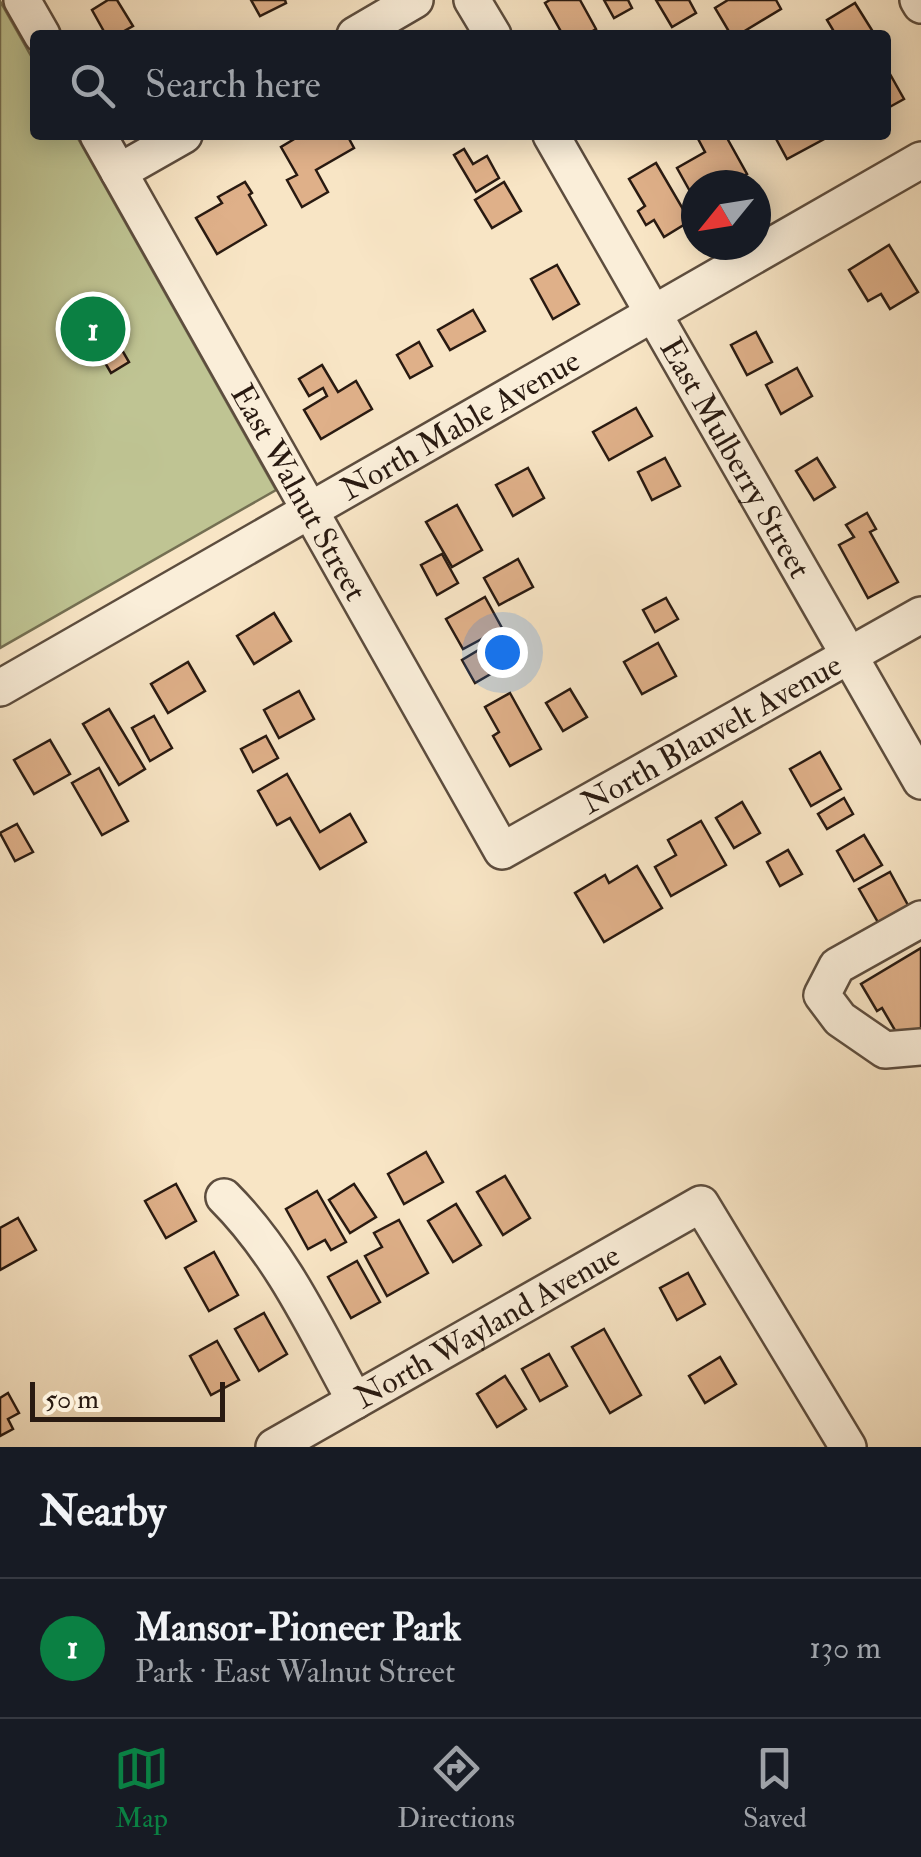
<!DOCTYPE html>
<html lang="en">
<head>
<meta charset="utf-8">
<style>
  :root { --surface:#171b24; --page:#242831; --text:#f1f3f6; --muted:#9ea1a6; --line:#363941; --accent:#0b8043 }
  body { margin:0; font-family:"IM FELL Double Pica",serif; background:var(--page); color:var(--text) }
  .compass { position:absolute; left:681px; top:170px; width:90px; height:90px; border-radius:50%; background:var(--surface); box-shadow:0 5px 25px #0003; rotate:240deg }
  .scale { position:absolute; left:30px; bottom:25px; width:195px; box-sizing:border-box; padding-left:10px; border:5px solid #291a11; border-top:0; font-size:28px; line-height:35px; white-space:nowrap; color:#291a11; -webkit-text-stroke:8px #faeed9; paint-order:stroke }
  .you { position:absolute; left:502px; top:652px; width:35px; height:35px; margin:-25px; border:8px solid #fff; border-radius:50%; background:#1a73e8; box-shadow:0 0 0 15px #1a73e833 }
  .badge { display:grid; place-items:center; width:65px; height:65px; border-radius:50%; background:var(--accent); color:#fff; font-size:32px; font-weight:700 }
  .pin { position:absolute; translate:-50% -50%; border:5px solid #fff; box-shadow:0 2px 10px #0006 }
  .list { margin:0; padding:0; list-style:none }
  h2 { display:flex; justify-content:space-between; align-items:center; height:130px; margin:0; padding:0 40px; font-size:42px }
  h2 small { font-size:32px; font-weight:400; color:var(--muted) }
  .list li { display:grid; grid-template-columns:65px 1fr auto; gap:30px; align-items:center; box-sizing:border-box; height:140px; padding:0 40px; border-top:2px solid var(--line) }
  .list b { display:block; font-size:38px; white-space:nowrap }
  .list p { margin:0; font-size:32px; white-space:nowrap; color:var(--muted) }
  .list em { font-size:32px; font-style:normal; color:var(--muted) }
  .icon { flex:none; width:55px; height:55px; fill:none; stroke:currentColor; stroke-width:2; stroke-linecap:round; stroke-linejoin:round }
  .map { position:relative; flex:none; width:921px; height:1447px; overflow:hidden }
  .search { position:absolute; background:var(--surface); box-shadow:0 5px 25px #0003; left:30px; right:30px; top:30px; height:110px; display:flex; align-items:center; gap:25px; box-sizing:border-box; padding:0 35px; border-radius:10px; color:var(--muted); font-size:38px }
  .sheet { height:270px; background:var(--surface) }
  nav { display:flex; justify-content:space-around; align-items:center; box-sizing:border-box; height:140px; border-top:2px solid var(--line); background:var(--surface); font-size:28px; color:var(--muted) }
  nav a { display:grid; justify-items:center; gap:5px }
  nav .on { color:var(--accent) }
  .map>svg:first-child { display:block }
  .green { fill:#bfc493; stroke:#746f52; stroke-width:2.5 }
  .building { fill:#dfb089; stroke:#291a11; stroke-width:2.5 }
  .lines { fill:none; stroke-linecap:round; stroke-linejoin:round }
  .minor-casing { stroke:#5d4d3e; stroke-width:40 }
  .minor { stroke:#faeed9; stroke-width:35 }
  .labels { text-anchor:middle; stroke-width:9; stroke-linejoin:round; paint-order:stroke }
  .street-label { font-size:32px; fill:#291a11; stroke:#faeed9 }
</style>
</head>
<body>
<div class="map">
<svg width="921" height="1447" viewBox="0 0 921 1447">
  <rect width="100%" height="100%" fill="#f8e5c5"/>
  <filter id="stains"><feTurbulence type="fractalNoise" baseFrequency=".002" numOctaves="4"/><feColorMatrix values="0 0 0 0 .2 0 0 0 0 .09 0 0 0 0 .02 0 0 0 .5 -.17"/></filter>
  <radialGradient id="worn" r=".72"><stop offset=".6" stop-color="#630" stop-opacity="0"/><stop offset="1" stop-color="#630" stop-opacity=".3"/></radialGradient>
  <path class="green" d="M 0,1 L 35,63 L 35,135 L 76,135 L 276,490 L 0,648 Z"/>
  <g class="building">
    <path d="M 108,0 L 117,0 L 133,26 L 117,35 L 106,35 L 92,10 Z"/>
    <path d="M 251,0 L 285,0 L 286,3 L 260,16 Z"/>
    <path d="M 550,0 L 580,0 L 596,29 L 586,35 L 563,35 L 545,3 Z"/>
    <path d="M 604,0 L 628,0 L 632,8 L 614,18 Z"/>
    <path d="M 656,0 L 689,0 L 696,13 L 672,27 Z"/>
    <path d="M 728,0 L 776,0 L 781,9 L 738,35 L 731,35 L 715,8 Z"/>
    <path d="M 855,3 L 875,35 L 836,35 L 827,20 Z"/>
    <path d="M 886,67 L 904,99 L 886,109 Z"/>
    <path d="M 301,135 L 347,135 L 354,148 L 316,170 L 328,192 L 302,207 L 287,180 L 297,175 L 281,147 Z"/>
    <path d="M 696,135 L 732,135 L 727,138 L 747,174 L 739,178 L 743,185 L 696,185 L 696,202 L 677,168 L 705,152 Z"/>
    <path d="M 774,135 L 824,135 L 826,138 L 787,159 Z"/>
    <path d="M 464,149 L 473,164 L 487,156 L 499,178 L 476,192 L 454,155 Z"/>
    <path d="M 656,163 L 690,221 L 664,237 L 654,220 L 646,225 L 638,211 L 645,206 L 629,179 Z"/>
    <path d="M 245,182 L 252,193 L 249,195 L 266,225 L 217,254 L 196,218 L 222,203 L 218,197 Z"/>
    <path d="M 504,182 L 521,211 L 492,228 L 475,200 Z"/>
    <path d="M 889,245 L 918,292 L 890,309 L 881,294 L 868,301 L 849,270 Z"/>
    <path d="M 557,265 L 579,304 L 553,319 L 531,279 Z"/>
    <path d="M 473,310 L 485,331 L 450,350 L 438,330 Z"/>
    <path d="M 104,319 L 129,362 L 111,373 L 86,330 Z"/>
    <path d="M 756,332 L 772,362 L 747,375 L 731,345 Z"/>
    <path d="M 419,342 L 432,366 L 410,378 L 397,355 Z"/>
    <path d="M 322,365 L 338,392 L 356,381 L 372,409 L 321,439 L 304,410 L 327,396 L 323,388 L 309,396 L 299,379 Z"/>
    <path d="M 797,368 L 812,396 L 781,414 L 766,385 Z"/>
    <path d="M 636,408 L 652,436 L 609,460 L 593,432 Z"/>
    <path d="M 665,458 L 680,486 L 652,500 L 638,472 Z"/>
    <path d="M 817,458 L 835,487 L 814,500 L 796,471 Z"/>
    <path d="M 528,468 L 544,498 L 513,516 L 496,485 Z"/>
    <path d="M 457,505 L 482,550 L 452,567 L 426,522 Z"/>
    <path d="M 867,513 L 876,529 L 870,532 L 898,582 L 868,598 L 839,545 L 854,537 L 846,525 Z"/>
    <path d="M 442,554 L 458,583 L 437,595 L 421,565 Z"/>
    <path d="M 518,559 L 533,587 L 499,605 L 484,578 Z"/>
    <path d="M 485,597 L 502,628 L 463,649 L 446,619 Z"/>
    <path d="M 666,598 L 678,619 L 655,632 L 643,610 Z"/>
    <path d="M 274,613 L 291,641 L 254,664 L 237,636 Z"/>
    <path d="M 658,643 L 676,676 L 642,694 L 624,662 Z"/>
    <path d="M 487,645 L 501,668 L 475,683 L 462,660 Z"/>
    <path d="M 188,662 L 205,691 L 168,713 L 151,684 Z"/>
    <path d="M 570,689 L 587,717 L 563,731 L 546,703 Z"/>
    <path d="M 299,691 L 314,719 L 279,738 L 264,710 Z"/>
    <path d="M 510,693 L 541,749 L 510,766 L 493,736 L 499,732 L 485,707 Z"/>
    <path d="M 109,709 L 145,769 L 119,785 L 83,724 Z"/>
    <path d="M 154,716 L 172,748 L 150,761 L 132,728 Z"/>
    <path d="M 266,736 L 278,758 L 253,772 L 241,749 Z"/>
    <path d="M 50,740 L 70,774 L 34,794 L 14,760 Z"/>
    <path d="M 820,752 L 841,789 L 811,806 L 790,769 Z"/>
    <path d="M 99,768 L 128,821 L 102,835 L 72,783 Z"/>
    <path d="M 287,774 L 320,832 L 350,814 L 366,842 L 320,869 L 290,818 L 277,825 L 258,791 Z"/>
    <path d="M 844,798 L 853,814 L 827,829 L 818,814 Z"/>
    <path d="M 742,802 L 760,833 L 734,848 L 716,818 Z"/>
    <path d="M 701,821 L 726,865 L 671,896 L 655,867 L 676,855 L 668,840 Z"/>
    <path d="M 17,824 L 33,852 L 15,861 L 0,833 Z"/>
    <path d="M 864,835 L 882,865 L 854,881 L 837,851 Z"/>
    <path d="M 788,850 L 802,874 L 780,886 L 767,862 Z"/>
    <path d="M 637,866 L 662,908 L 604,942 L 575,893 L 605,875 L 609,883 Z"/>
    <path d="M 890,872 L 909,907 L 879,924 L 859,889 Z"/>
    <path d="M 921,948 L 921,1034 L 903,1044 L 882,1008 L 877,1011 L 861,984 Z"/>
    <path d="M 426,1152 L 443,1182 L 404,1204 L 388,1174 Z"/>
    <path d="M 505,1176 L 530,1218 L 503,1235 L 477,1192 Z"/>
    <path d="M 176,1184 L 196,1221 L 166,1238 L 145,1201 Z"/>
    <path d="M 354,1184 L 376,1217 L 350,1233 L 329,1200 Z"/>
    <path d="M 317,1191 L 346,1242 L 331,1250 L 325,1240 L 308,1249 L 286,1209 Z"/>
    <path d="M 456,1204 L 481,1245 L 453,1262 L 428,1221 Z"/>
    <path d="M 18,1218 L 36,1250 L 0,1270 L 0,1228 Z"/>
    <path d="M 399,1220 L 428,1273 L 387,1296 L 365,1256 L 382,1247 L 374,1233 Z"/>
    <path d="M 214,1252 L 238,1295 L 209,1311 L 185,1268 Z"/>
    <path d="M 357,1261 L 380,1302 L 351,1318 L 328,1277 Z"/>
    <path d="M 688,1273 L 705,1304 L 677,1320 L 660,1288 Z"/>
    <path d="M 264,1313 L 287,1354 L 259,1371 L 235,1329 Z"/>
    <path d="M 604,1329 L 641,1395 L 610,1413 L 572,1347 Z"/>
    <path d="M 217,1341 L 239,1380 L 211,1395 L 190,1356 Z"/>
    <path d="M 549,1354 L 567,1386 L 540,1401 L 522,1369 Z"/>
    <path d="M 720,1357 L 736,1384 L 705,1403 L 689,1376 Z"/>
    <path d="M 505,1376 L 526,1409 L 497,1427 L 477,1394 Z"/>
    <path d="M 8,1393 L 19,1413 L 8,1419 L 13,1429 L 0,1436 L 0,1398 Z"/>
  </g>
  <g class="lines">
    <defs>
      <g id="minor">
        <path d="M 22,0 L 42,35"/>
        <path d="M 472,0 L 493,35"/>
        <path d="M 918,0 L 921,5"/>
        <path d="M 355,35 L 415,0"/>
        <path id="s1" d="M 98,135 L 502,851 L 921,615"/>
        <path id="s2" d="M 551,135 L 921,781"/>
        <path d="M 119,172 L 184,135"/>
        <path id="s3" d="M 0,688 L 921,160"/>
        <path d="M 921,919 L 837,966 L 822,995 L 840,1019 L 885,1050 L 921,1047"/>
        <path d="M 224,1197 C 282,1255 316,1330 355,1401"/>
        <path id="s4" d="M 274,1447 L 701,1204 L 848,1447"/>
      </g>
    </defs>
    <use href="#minor" class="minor-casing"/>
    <use href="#minor" class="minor"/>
  </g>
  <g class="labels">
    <g class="street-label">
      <text dy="11" stroke="none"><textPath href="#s3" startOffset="530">North Mable Avenue</textPath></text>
      <text dy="11" stroke="none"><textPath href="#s2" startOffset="372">East Mulberry Street</textPath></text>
      <text dy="11" stroke="none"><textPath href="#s1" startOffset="410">East Walnut Street</textPath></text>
      <text dy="11" stroke="none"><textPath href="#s1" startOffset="1062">North Blauvelt Avenue</textPath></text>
      <text dy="11" stroke="none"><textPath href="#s4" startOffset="245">North Wayland Avenue</textPath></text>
    </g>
  </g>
  <rect width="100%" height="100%" filter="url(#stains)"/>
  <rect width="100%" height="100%" fill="url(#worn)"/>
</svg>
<svg class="compass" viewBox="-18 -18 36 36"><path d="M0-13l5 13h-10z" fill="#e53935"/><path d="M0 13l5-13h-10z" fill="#9ea1a6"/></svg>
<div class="scale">50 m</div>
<div class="you"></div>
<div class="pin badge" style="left:93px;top:329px">1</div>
<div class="search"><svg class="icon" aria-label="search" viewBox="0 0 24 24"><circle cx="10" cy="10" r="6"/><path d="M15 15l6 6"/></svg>Search here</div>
</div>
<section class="sheet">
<h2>Nearby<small></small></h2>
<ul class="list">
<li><span class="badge">1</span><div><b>Mansor-Pioneer Park</b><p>Park · East Walnut Street</p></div><em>130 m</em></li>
</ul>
</section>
<nav>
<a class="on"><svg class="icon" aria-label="map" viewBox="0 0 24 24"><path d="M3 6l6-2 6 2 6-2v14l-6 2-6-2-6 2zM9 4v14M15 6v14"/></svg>Map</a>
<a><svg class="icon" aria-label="directions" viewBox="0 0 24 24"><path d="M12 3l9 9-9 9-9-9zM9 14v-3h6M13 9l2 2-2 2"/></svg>Directions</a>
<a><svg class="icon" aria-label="saved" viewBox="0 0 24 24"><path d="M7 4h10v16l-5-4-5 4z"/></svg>Saved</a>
</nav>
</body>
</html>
